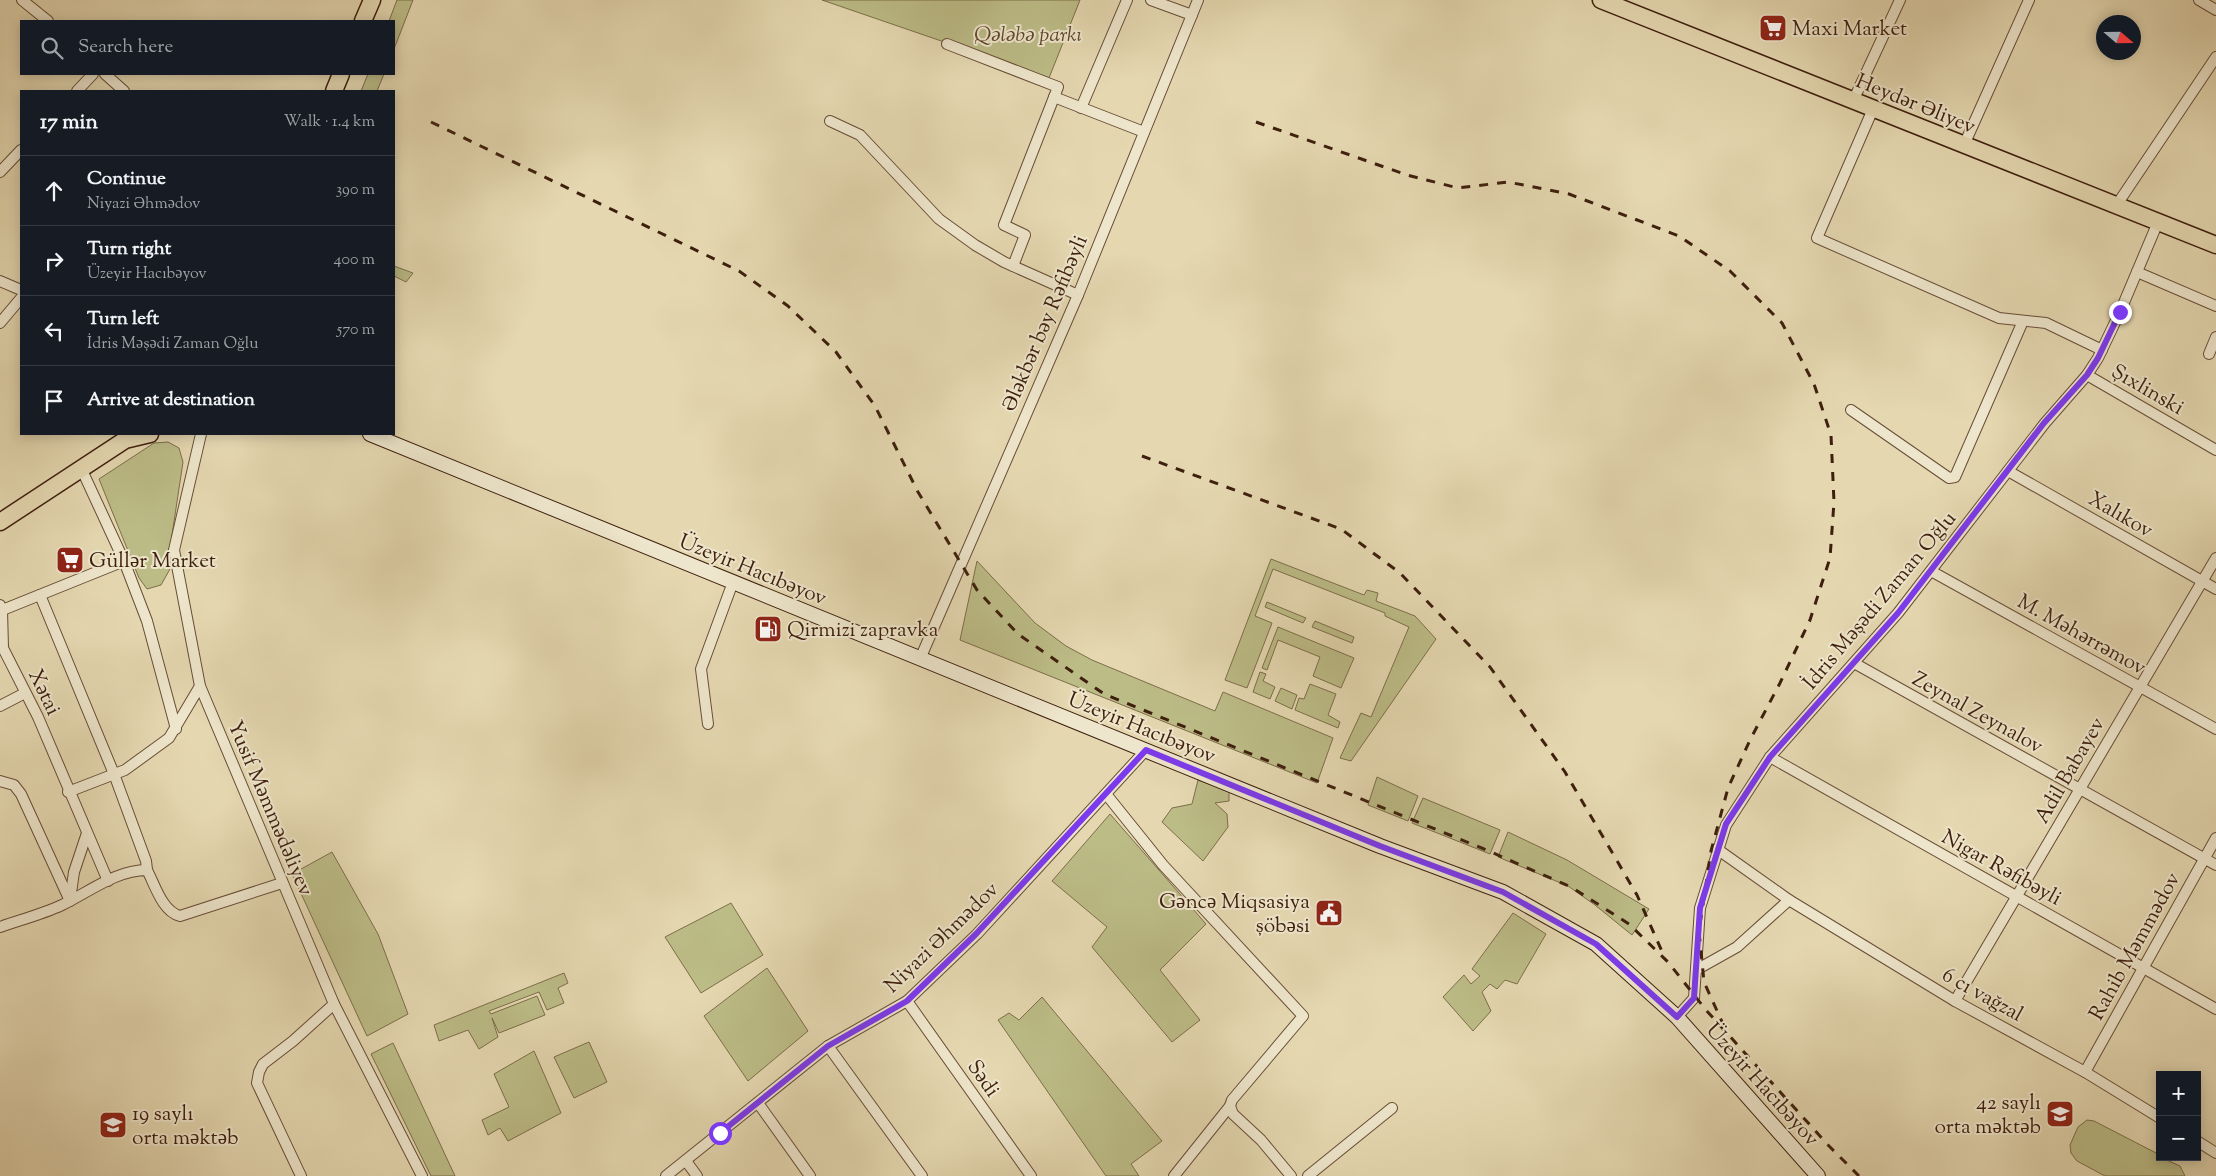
<!DOCTYPE html>
<html lang="en">
<head>
<meta charset="utf-8">
<style>
  :root { --surface:#171b24; --page:#242831; --text:#f1f3f6; --muted:#9ea1a6; --line:#363941 }
  body { margin:0; font-family:"Sorts Mill Goudy",serif; background:var(--page); color:var(--text) }
  .controls { position:absolute; right:15px; bottom:15px; display:grid; overflow:hidden; border-radius:0px; box-shadow:0 2px 12px #0003 }
  .controls button { width:45px; height:45px; display:grid; place-items:center; padding:0; border:0; border-bottom:1px solid var(--line); background:var(--surface); color:var(--text); font:25px sans-serif }
  .compass { position:absolute; left:2096px; top:15px; width:45px; height:45px; border-radius:50%; background:var(--surface); box-shadow:0 2px 12px #0003; rotate:110deg }
  .stop { position:absolute; width:15px; height:15px; margin:-11px; border:4px solid #7c3aed; border-radius:50%; background:#fff }
  .stop.end { background:#7c3aed; border-color:#fff; box-shadow:0 1px 5px #0008 }
  .list { margin:0; padding:0; list-style:none }
  h2 { display:flex; justify-content:space-between; align-items:center; height:65px; margin:0; padding:0 20px; font-size:21px }
  h2 small { font-size:16px; font-weight:400; color:var(--muted) }
  .list li { display:grid; grid-template-columns:32px 1fr auto; gap:15px; align-items:center; box-sizing:border-box; height:70px; padding:0 20px; border-top:1px solid var(--line) }
  .list b { display:block; font-size:19px; white-space:nowrap }
  .list p { margin:0; font-size:16px; white-space:nowrap; color:var(--muted) }
  .list em { font-size:16px; font-style:normal; color:var(--muted) }
  .icon { flex:none; width:28px; height:28px; fill:none; stroke:currentColor; stroke-width:2; stroke-linecap:round; stroke-linejoin:round }
  .map { position:relative; flex:none; width:2216px; height:1176px; overflow:hidden }
  .search { position:absolute; background:var(--surface); box-shadow:0 2px 12px #0003; left:20px; top:20px; width:375px; height:55px; display:flex; align-items:center; gap:12px; box-sizing:border-box; padding:0 18px; border-radius:0px; color:var(--muted); font-size:19px }
  .panel { position:absolute; background:var(--surface); box-shadow:0 2px 12px #0003; left:20px; top:90px; width:375px; height:345px; border-radius:0px }
  .map>svg:first-child { display:block }
  .green { fill:#bcbc87; stroke:#7d6e4a }
  .lines { fill:none; stroke-linecap:round; stroke-linejoin:round }
  .minor-casing { stroke:#684d36; stroke-width:12 }
  .secondary-casing { stroke:#3e1f0d; stroke-width:16 }
  .primary-casing { stroke:#3e1f0d; stroke-width:19 }
  .minor { stroke:#eee6cc; stroke-width:10 }
  .secondary { stroke:#eee6cc; stroke-width:14 }
  .primary { stroke:#e5d8b1; stroke-width:16 }
  .rail { stroke:#3e1f0d; stroke-width:3; stroke-dasharray:9 9; stroke-linecap:butt }
  .route { stroke:#7c3aed; stroke-width:6 }
  .labels { text-anchor:middle; stroke-width:4; stroke-linejoin:round; paint-order:stroke }
  .poi-label { font-size:21px; fill:#3e1f0d; stroke:#eee6cc; text-anchor:start }
  .park-label { font-size:21px; font-style:italic; fill:#5e462c; stroke:#eee6cc }
  .street-label { font-size:21px; fill:#3e1f0d; stroke:#eee6cc }
</style>
</head>
<body>
<div class="map">
<svg width="2216" height="1176" viewBox="0 0 2216 1176">
  <rect width="100%" height="100%" fill="#e5d8b1"/>
  <filter id="stains"><feTurbulence type="fractalNoise" baseFrequency=".004" numOctaves="4"/><feColorMatrix values="0 0 0 0 .2 0 0 0 0 .09 0 0 0 0 .02 0 0 0 .5 -.17"/></filter>
  <radialGradient id="worn" r=".72"><stop offset=".6" stop-color="#630" stop-opacity="0"/><stop offset="1" stop-color="#630" stop-opacity=".3"/></radialGradient>
  <g class="green">
    <path d="M 397,0 L 413,0 L 394,49 L 394,21 L 389,21 Z"/>
    <path d="M 822,0 L 1080,0 L 1049,78 Z"/>
    <path d="M 368,74 L 384,74 L 377,91 L 361,91 Z"/>
    <path d="M 394,266 L 413,273 L 406,282 L 394,276 Z"/>
    <path d="M 168,442 L 179,448 L 183,462 L 169,555 L 170,569 L 161,585 L 147,589 L 139,578 L 99,479 L 154,443 Z"/>
    <path d="M 1271,559 L 1364,595 L 1367,590 L 1378,593 L 1376,601 L 1415,616 L 1436,639 L 1351,761 L 1340,758 L 1361,713 L 1371,717 L 1409,627 L 1385,616 L 1385,613 L 1273,569 L 1255,616 L 1272,623 L 1247,688 L 1225,680 Z"/>
    <path d="M 977,561 L 1035,623 L 1066,646 L 1092,660 L 1215,711 L 1223,692 L 1333,738 L 1317,783 L 960,640 Z"/>
    <path d="M 1267,602 L 1306,618 L 1303,623 L 1265,607 Z"/>
    <path d="M 1315,621 L 1354,637 L 1352,643 L 1312,627 Z"/>
    <path d="M 1278,627 L 1354,658 L 1341,688 L 1313,676 L 1320,657 L 1278,640 L 1267,670 L 1262,668 Z"/>
    <path d="M 1260,672 L 1266,674 L 1263,681 L 1275,687 L 1270,699 L 1253,692 Z"/>
    <path d="M 1310,684 L 1336,694 L 1328,715 L 1340,722 L 1338,728 L 1295,710 L 1299,698 L 1304,699 Z"/>
    <path d="M 1281,688 L 1297,695 L 1292,709 L 1275,701 Z"/>
    <path d="M 1377,777 L 1418,796 L 1408,821 L 1368,805 Z"/>
    <path d="M 1198,780 L 1229,791 L 1229,801 L 1215,803 L 1227,814 L 1228,827 L 1203,861 L 1162,822 L 1172,808 L 1192,804 Z"/>
    <path d="M 1423,798 L 1500,830 L 1490,854 L 1412,823 Z"/>
    <path d="M 1110,814 L 1206,924 L 1160,970 L 1200,1020 L 1172,1042 L 1092,947 L 1107,927 L 1052,881 Z"/>
    <path d="M 1508,832 L 1567,860 L 1649,909 L 1632,935 L 1595,905 L 1568,886 L 1498,857 Z"/>
    <path d="M 332,852 L 378,934 L 408,1014 L 367,1036 L 292,874 Z"/>
    <path d="M 731,903 L 763,955 L 701,993 L 665,937 Z"/>
    <path d="M 1513,913 L 1546,934 L 1517,984 L 1505,980 L 1497,989 L 1490,984 L 1482,992 L 1491,1011 L 1473,1031 L 1443,997 L 1464,975 L 1471,984 L 1480,976 L 1472,969 Z"/>
    <path d="M 767,968 L 808,1031 L 748,1081 L 704,1016 Z"/>
    <path d="M 564,973 L 568,983 L 558,988 L 564,1003 L 547,1010 L 539,992 L 489,1011 L 491,1014 L 537,996 L 545,1015 L 499,1033 L 492,1018 L 498,1037 L 479,1049 L 468,1030 L 439,1041 L 434,1025 Z"/>
    <path d="M 1042,997 L 1162,1141 L 1131,1164 L 1139,1176 L 1106,1176 L 998,1020 L 1009,1013 L 1019,1020 Z"/>
    <path d="M 589,1042 L 607,1082 L 574,1098 L 554,1057 Z"/>
    <path d="M 393,1043 L 455,1176 L 431,1176 L 371,1054 Z"/>
    <path d="M 534,1051 L 561,1113 L 508,1141 L 500,1128 L 488,1135 L 482,1120 L 509,1107 L 494,1074 Z"/>
    <path d="M 2087,1120 L 2094,1121 L 2160,1155 L 2160,1157 L 2180,1166 L 2185,1176 L 2105,1176 L 2077,1161 L 2071,1153 L 2070,1145 L 2078,1127 Z"/>
  </g>
  <g class="lines">
    <defs>
      <g id="minor">
        <path d="M 22,0 L 48,21"/>
        <path d="M 1151,0 L 1192,15"/>
        <path d="M 2199,0 L 2216,10"/>
        <path d="M 947,44 L 1058,87 L 1004,225 L 1025,235 L 1013,266"/>
        <path d="M 105,74 L 124,91"/>
        <path d="M 77,91 L 93,74"/>
        <path d="M 1054,97 L 1144,132"/>
        <path d="M 1853,101 L 1900,0"/>
        <path d="M 1081,108 L 1127,0"/>
        <path d="M 1873,109 L 1817,238 L 1999,318 L 2046,323 L 2102,350"/>
        <path d="M 830,121 L 860,135 L 939,219 L 975,245 L 1004,262 L 1078,295"/>
        <path d="M 1964,145 L 2029,0"/>
        <path d="M 0,172 L 21,150"/>
        <path d="M 2116,206 L 2216,57"/>
        <path d="M 2137,272 L 2216,306"/>
        <path d="M 0,281 L 21,290"/>
        <path d="M 0,323 L 21,298"/>
        <path d="M 2209,354 L 2216,337"/>
        <path d="M 2087,375 L 2216,450"/>
        <path d="M 1851,410 L 1949,478 L 1955,477 L 2023,321"/>
        <path d="M 201,434 L 174,550 L 200,686 L 334,1004 L 422,1176"/>
        <path d="M 81,468 L 124,561 L 147,621 L 176,729"/>
        <path d="M 2008,471 L 2216,589"/>
        <path d="M 1931,571 L 2216,729"/>
        <path d="M 40,595 L 114,774 L 146,861 L 147,870"/>
        <path d="M 0,605 L 2,610 L 3,648 L 38,717 L 108,881"/>
        <path d="M 0,611 L 124,561"/>
        <path d="M 920,659 L 1078,295 L 1198,0"/>
        <path d="M 1854,663 L 2216,865"/>
        <path d="M 0,706 L 25,693"/>
        <path d="M 708,724 L 701,669 L 733,582"/>
        <path d="M 1770,757 L 2216,1009"/>
        <path d="M 0,781 L 14,785 L 21,794 L 70,901"/>
        <path d="M 68,792 L 125,770 L 169,738 L 200,686"/>
        <path d="M 1106,794 L 1163,865 L 1303,1016 L 1232,1100 L 1230,1106 L 1233,1114 L 1261,1140 L 1291,1176"/>
        <path d="M 1717,849 L 1789,900 L 1955,1001 L 2085,1072 L 2160,1118"/>
        <path d="M 70,900 L 74,872 L 87,833"/>
        <path d="M 0,927 C 20,920 43,914 62,905 C 89,892 116,870 147,870 C 155,885 162,911 180,916 L 282,883"/>
        <path d="M 1696,970 L 1737,947 L 1789,900"/>
        <path d="M 907,1001 L 1031,1176"/>
        <path d="M 1955,1001 L 2216,558"/>
        <path d="M 1677,1017 L 1694,998 L 1700,908 L 1726,825 L 1770,757 L 1898,613 L 2045,423 L 2087,375 L 2098,358 L 2120,312 L 2158,222"/>
        <path d="M 828,1046 L 922,1176"/>
        <path d="M 2085,1072 L 2216,838"/>
        <path d="M 758,1103 L 810,1176"/>
        <path d="M 2197,1141 L 2216,1153"/>
        <path d="M 686,1161 L 697,1176"/>
        <path d="M 301,1176 L 257,1083 L 259,1072 L 263,1064 L 293,1041 L 334,1004"/>
        <path d="M 666,1176 L 828,1046 L 907,1001 L 977,934 L 1146,750"/>
        <path d="M 1174,1176 L 1230,1106"/>
        <path d="M 1308,1176 L 1392,1108"/>
      </g>
      <path id="secondary" d="M 370,434 L 1380,846 L 1503,892 L 1596,944 L 1677,1017 L 1818,1176"/>
      <g id="primary">
        <path d="M 1601,0 L 2216,245"/>
        <path d="M 363,21 L 372,0"/>
        <path d="M 334,91 L 341,74"/>
        <path d="M 0,522 L 125,440 L 150,434"/>
      </g>
    </defs>
    <use href="#minor" class="minor-casing"/>
    <use href="#secondary" class="secondary-casing"/>
    <use href="#primary" class="primary-casing"/>
    <use href="#minor" class="minor"/>
    <use href="#secondary" class="secondary"/>
    <use href="#primary" class="primary"/>
    <g class="rail">
      <path d="M 431,122 L 739,271 L 788,306 L 836,352 L 875,406 L 918,492 L 977,590 L 1018,634 L 1104,694 L 1484,849 L 1571,887 L 1629,924 L 1668,962 L 1706,1010 L 1829,1146 L 1859,1176"/>
      <path d="M 1256,122 L 1407,175 L 1458,188 L 1508,182 L 1569,194 L 1679,236 L 1730,271 L 1782,323 L 1814,384 L 1831,435 L 1834,502 L 1830,558 L 1810,620 L 1780,683 L 1750,740 L 1728,788 L 1711,851 L 1699,931 L 1704,982 L 1723,1024"/>
      <path d="M 1142,456 L 1341,529 L 1400,573 L 1490,667 L 1565,772 L 1637,895 L 1664,956"/>
    </g>
  </g>
  <g class="lines">
    <path class="route" d="M 720,1133 L 828,1046 L 907,1001 L 976,934 L 1146,750 L 1380,846 L 1503,892 L 1596,944 L 1677,1017 L 1694,998 L 1700,908 L 1726,824 L 1770,757 L 1898,613 L 2044,423 L 2087,375 L 2098,358 L 2120,312"/>
  </g>
  <defs>
    <symbol id="supermarket-square" viewBox="-11 -11 22 22"><rect x="-9" y="-9" width="18" height="18" rx="4" fill="#8f2418" stroke="#eee6cc"/><path d="M-6-5.5h2.5l.6 2H6L4.5 2H-2.5L-4.4-4H-6ZM-1.5 3.2a1.3 1.3 0 1 0 .1 0ZM3 3.2a1.3 1.3 0 1 0 .1 0Z" fill="#fff"/></symbol>
    <symbol id="fuel-square" viewBox="-11 -11 22 22"><rect x="-9" y="-9" width="18" height="18" rx="4" fill="#8f2418" stroke="#eee6cc"/><path d="M-5.5-6h7V0h2V4h1.3V-2.5L3-4.5l.8-.8L6-3V5H2.5V1h-1V6h-7ZM-4.2-4.7v3.2H.2V-4.7Z" fill="#fff"/></symbol>
    <symbol id="civic-square" viewBox="-11 -11 22 22"><rect x="-9" y="-9" width="18" height="18" rx="4" fill="#8f2418" stroke="#eee6cc"/><path d="M-.6-6.5H3V-4.5H.6V-3L4-1V1h2V6H-6V1h2V-1L-.6-3ZM-1.2 2.5V6h2.4V2.5Z" fill="#fff"/></symbol>
    <symbol id="school-square" viewBox="-11 -11 22 22"><rect x="-9" y="-9" width="18" height="18" rx="4" fill="#8f2418" stroke="#eee6cc"/><path d="M0-5L7-2L0 1L-7-2ZM-4 1L0 2.5L4 1V4Q0 6-4 4Z" fill="#fff"/></symbol>
  </defs>
  <g fill-rule="evenodd">
    <use href="#supermarket-square" x="1757" y="12" width="32" height="32"/>
    <use href="#supermarket-square" x="54" y="544" width="32" height="32"/>
    <use href="#fuel-square" x="752" y="613" width="32" height="32"/>
    <use href="#civic-square" x="1313" y="897" width="32" height="32"/>
    <use href="#school-square" x="2044" y="1098" width="32" height="32"/>
    <use href="#school-square" x="97" y="1109" width="32" height="32"/>
  </g>
  <g class="labels">
    <g class="poi-label">
      <text x="1792" y="35">Maxi Market</text>
      <text x="89" y="567">Güllər Market</text>
      <text x="787" y="636">Qirmizi zapravka</text>
      <text x="1310" y="908" text-anchor="end">Gəncə Miqsasiya<tspan x="1310" dy="24">şöbəsi</tspan></text>
      <text x="2041" y="1109" text-anchor="end">42 saylı<tspan x="2041" dy="24">orta məktəb</tspan></text>
      <text x="132" y="1120">19 saylı<tspan x="132" dy="24">orta məktəb</tspan></text>
    </g>
    <g class="park-label">
      <text x="1028" y="41">Qələbə parkı</text>
    </g>
    <g class="street-label">
      <text transform="translate(1916 103) rotate(22)" y="7">Heydər Əliyev</text>
      <text transform="translate(1044 323) rotate(-67)" y="7">Ələkbər bəy Rəfibəyli</text>
      <text transform="translate(2148 389) rotate(30)" y="7">Şıxlinski</text>
      <text transform="translate(2121 514) rotate(30)" y="7">Xalıkov</text>
      <text transform="translate(753 569) rotate(22)" y="7">Üzeyir Hacıbəyov</text>
      <text transform="translate(1879 600) rotate(-50)" y="7">İdris Məşədi Zaman Oğlu</text>
      <text transform="translate(2082 634) rotate(29)" y="7">M. Məhərrəmov</text>
      <text transform="translate(45 692) rotate(64)" y="7">Xətai</text>
      <text transform="translate(1978 712) rotate(29)" y="7">Zeynal Zeynalov</text>
      <text transform="translate(1142 727) rotate(22)" y="7">Üzeyir Hacıbəyov</text>
      <text transform="translate(2069 770) rotate(-60)" y="7">Adil Babayev</text>
      <text transform="translate(271 808) rotate(67)" y="7">Yusif Məmmədəliyev</text>
      <text transform="translate(2002 867) rotate(29)" y="7">Nigar Rəfibəyli</text>
      <text transform="translate(941 937) rotate(-44)" y="7">Niyazi Əhmədov</text>
      <text transform="translate(2134 946) rotate(-61)" y="7">Rahib Məmmədov</text>
      <text transform="translate(1983 994) rotate(29)" y="7">6 cı vağzal</text>
      <text transform="translate(984 1078) rotate(55)" y="7">Sədi</text>
      <text transform="translate(1763 1084) rotate(48)" y="7">Üzeyir Hacıbəyov</text>
    </g>
  </g>
  <rect width="100%" height="100%" filter="url(#stains)"/>
  <rect width="100%" height="100%" fill="url(#worn)"/>
</svg>
<div class="controls">
<button>+</button>
<button>−</button>
</div>
<svg class="compass" viewBox="-18 -18 36 36"><path d="M0-13l5 13h-10z" fill="#e53935"/><path d="M0 13l5-13h-10z" fill="#9ea1a6"/></svg>
<div class="stop" style="left:720px;top:1133px"></div>
<div class="stop end" style="left:2120px;top:312px"></div>
<div class="search"><svg class="icon" aria-label="search" viewBox="0 0 24 24"><circle cx="10" cy="10" r="6"/><path d="M15 15l6 6"/></svg>Search here</div>
<section class="panel">
<h2>17 min<small>Walk · 1.4 km</small></h2>
<ul class="list">
<li><svg class="icon" aria-label="ahead" viewBox="0 0 24 24"><path d="M12 20V5M6 11l6-6 6 6"/></svg><div><b>Continue</b><p>Niyazi Əhmədov</p></div><em>390 m</em></li>
<li><svg class="icon" aria-label="right" viewBox="0 0 24 24"><path d="M7 20v-9h11M14 6l5 5-5 5"/></svg><div><b>Turn right</b><p>Üzeyir Hacıbəyov</p></div><em>400 m</em></li>
<li><svg class="icon" aria-label="left" viewBox="0 0 24 24"><path d="M17 20v-9H6M10 6l-5 5 5 5"/></svg><div><b>Turn left</b><p>İdris Məşədi Zaman Oğlu</p></div><em>570 m</em></li>
<li><svg class="icon" aria-label="arrive" viewBox="0 0 24 24"><path d="M6 21V4h12l-3 4 3 4H6"/></svg><div><b>Arrive at destination</b></div></li>
</ul>
</section>
</div>
</body>
</html>
